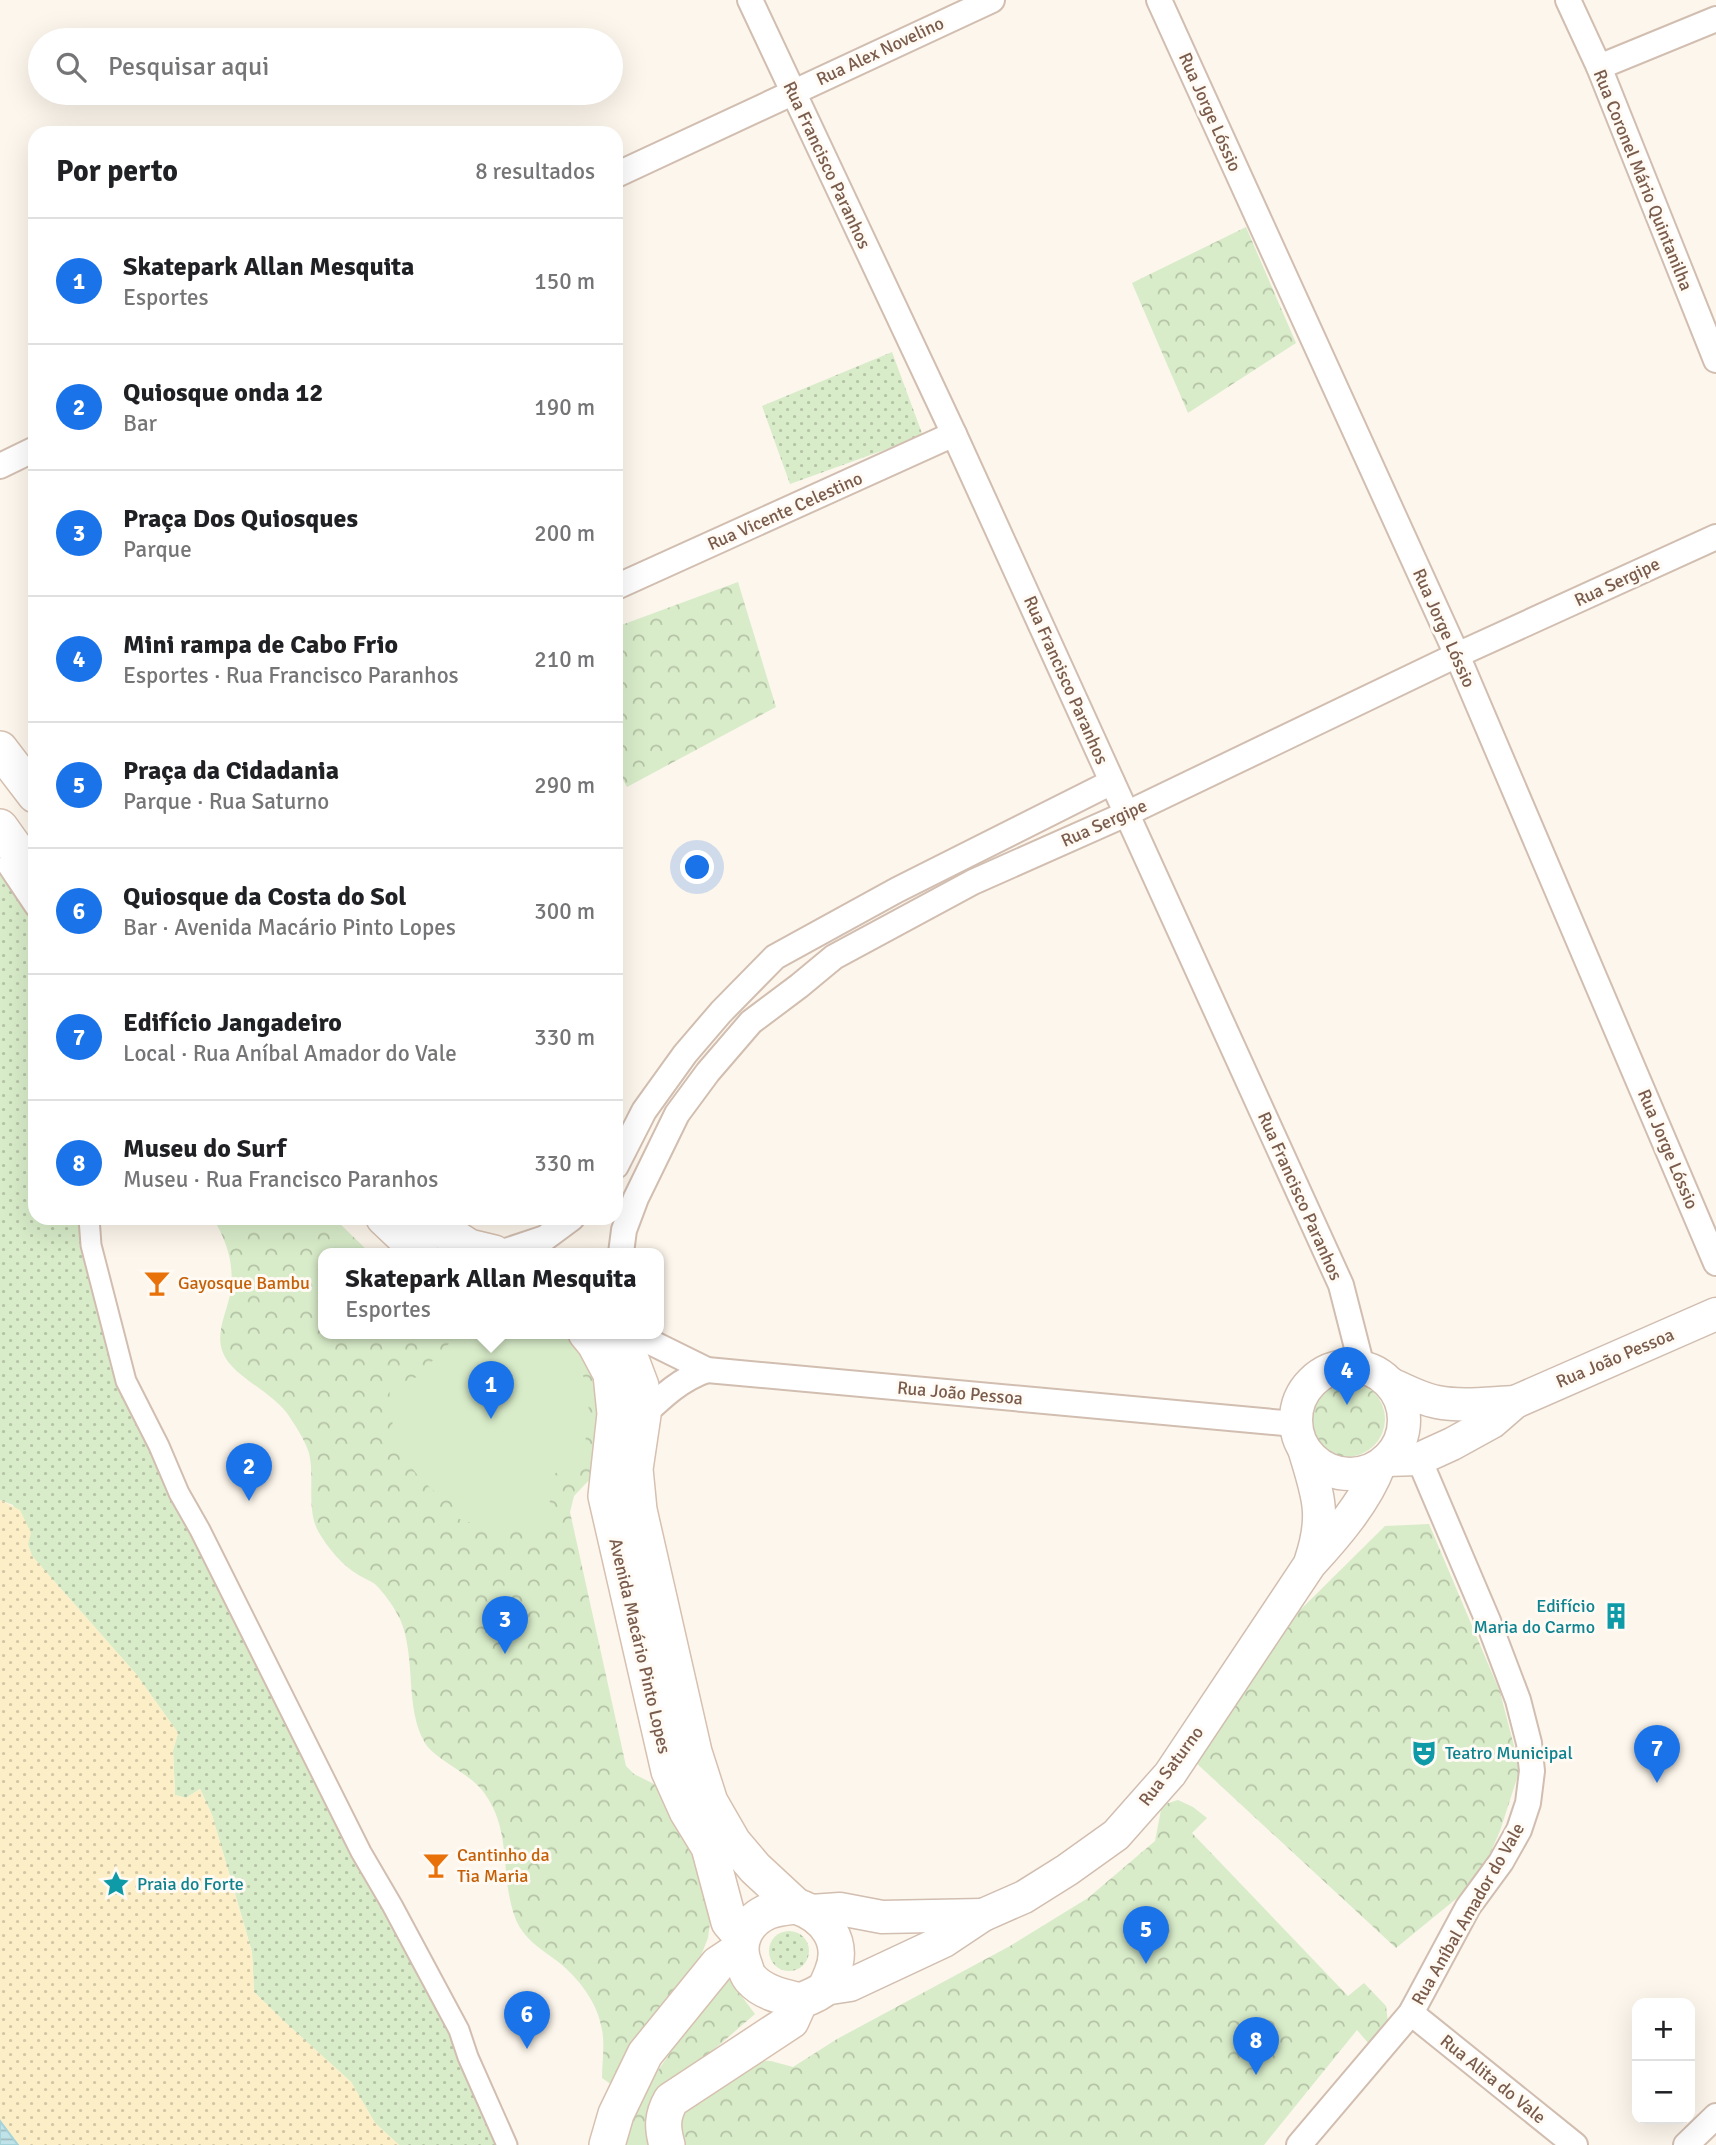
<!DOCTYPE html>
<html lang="pt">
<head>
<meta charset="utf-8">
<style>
  :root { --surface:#fff; --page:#f6f6f6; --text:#202124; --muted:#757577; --line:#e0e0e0; --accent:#1a73e8 }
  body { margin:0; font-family:Signika,sans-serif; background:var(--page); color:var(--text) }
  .controls { position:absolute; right:21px; bottom:21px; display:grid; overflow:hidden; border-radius:14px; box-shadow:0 7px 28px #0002 }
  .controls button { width:63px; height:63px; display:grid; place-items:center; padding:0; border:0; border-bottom:2px solid var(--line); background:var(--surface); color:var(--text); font:35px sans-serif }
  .you { position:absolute; left:698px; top:868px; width:24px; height:24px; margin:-18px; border:5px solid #fff; border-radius:50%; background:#1a73e8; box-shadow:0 0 0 10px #1a73e833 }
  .badge { display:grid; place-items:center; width:46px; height:46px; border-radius:50%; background:var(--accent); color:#fff; font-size:23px; font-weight:700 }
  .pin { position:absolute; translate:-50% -58px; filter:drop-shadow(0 2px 4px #0008) }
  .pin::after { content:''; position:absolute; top:37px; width:24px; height:21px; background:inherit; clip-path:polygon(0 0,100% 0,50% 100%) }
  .popup { position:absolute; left:318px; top:1248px; width:346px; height:91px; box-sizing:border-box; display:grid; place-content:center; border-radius:14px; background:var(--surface); filter:drop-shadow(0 2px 5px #0005); font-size:23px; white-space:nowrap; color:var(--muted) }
  .popup b { font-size:26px; color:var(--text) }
  .popup::after { content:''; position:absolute; left:50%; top:100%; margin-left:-14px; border:14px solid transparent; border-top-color:var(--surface) }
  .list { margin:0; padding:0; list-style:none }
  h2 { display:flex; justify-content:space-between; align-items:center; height:91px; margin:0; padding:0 28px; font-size:30px }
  h2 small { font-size:23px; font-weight:400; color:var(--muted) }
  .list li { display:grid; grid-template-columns:46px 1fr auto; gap:21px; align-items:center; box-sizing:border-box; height:126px; padding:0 28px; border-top:2px solid var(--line) }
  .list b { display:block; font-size:26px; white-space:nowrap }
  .list p { margin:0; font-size:23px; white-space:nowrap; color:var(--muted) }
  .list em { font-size:23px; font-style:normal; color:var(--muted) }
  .icon { flex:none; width:38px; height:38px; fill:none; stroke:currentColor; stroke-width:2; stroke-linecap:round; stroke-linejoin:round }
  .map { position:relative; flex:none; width:1716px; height:2145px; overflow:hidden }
  .search { position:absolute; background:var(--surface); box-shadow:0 7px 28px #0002; left:28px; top:28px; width:595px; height:77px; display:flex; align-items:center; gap:18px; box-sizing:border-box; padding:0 24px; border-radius:38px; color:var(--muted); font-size:26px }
  .panel { position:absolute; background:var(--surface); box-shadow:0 7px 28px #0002; left:28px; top:126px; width:595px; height:1099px; border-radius:21px }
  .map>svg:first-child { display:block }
  .grass { fill:url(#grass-dots) }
  .sand { fill:url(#sand-dots) }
  .park { fill:url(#park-crowns) }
  .pitch { fill:#d8ecc9 }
  .water { fill:url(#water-rules); stroke:#a5d3da; stroke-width:2 }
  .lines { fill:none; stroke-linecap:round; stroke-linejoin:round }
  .pedestrian-casing { stroke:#d1beb0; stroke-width:23 }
  .minor-casing { stroke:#d1beb0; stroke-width:28 }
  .tertiary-casing { stroke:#d1beb0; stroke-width:35 }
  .secondary-casing { stroke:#d6c0b0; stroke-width:38 }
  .pedestrian { stroke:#fff; stroke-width:19 }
  .minor { stroke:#fff; stroke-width:24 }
  .tertiary { stroke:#fff; stroke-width:32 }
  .secondary { stroke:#fff; stroke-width:35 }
  .labels { text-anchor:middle; stroke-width:6; stroke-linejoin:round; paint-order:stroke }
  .street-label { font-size:18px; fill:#7a5c4d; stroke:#fffaf3 }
  .food-label { font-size:18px; fill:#c56008; stroke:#fffaf3; text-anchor:start }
  .culture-label { font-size:18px; fill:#0d838f; stroke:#fffaf3; text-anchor:start }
</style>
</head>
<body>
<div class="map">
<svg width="1716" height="2145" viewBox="0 0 1716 2145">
  <defs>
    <pattern id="grass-dots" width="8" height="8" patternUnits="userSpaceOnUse" patternTransform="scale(1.75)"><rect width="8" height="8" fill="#d8ecc9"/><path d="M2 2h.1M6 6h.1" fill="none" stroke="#b4c2a5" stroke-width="1.8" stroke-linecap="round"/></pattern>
    <pattern id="sand-dots" width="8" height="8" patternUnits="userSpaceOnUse" patternTransform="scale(1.75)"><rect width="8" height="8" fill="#fcefc7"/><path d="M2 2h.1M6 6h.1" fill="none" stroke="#d1c5a4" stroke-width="1.8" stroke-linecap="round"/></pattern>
    <pattern id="park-crowns" width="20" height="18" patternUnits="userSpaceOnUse" patternTransform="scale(1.75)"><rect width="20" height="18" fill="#d8ecc9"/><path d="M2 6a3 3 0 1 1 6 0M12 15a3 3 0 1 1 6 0" fill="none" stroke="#b4c2a5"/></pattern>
    <pattern id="water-rules" width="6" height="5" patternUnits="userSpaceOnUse" patternTransform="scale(1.75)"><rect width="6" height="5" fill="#bfe3e8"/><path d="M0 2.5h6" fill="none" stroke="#a0bbbe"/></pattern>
  </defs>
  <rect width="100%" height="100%" fill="#fdf6ec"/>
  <g class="grass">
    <path d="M 892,352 L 923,436 L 790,484 L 762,406 Z"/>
    <path d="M 0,868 L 35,924 L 35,1218 L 90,1218 L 115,1354 L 507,2145 L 399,2145 L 375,2123 L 351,2082 L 287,2024 L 254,1992 L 252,1952 L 212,1815 L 200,1789 L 186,1798 L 175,1795 L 173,1750 L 178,1733 L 136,1674 L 32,1556 L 13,1505 L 0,1500 Z"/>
    <circle cx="789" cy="1951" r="20"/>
  </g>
  <path class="sand" d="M 0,1500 L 20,1510 L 31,1533 L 28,1544 L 32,1556 L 136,1674 L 178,1733 L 173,1750 L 175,1795 L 186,1798 L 200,1789 L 212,1815 L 252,1953 L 254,1992 L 287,2024 L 351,2082 L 375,2123 L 399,2145 L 0,2145 Z"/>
  <g class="park">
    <path d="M 1246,227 L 1296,343 L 1188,413 L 1132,283 Z"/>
    <path d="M 738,582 L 776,707 L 627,787 L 616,767 L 616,627 Z"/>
    <path d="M 213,1218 L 334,1218 L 370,1253 L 323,1253 L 323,1333 L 570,1333 L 599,1384 L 603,1419 L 592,1477 L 574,1496 L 570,1512 L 626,1766 L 634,1774 L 662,1788 L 696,1853 L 712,1907 L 708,1938 L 698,1963 L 615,2087 L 602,2078 C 602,2063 605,2045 602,2030 C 598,2003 578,1977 557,1961 C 541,1949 524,1939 516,1920 C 499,1876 513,1834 485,1794 C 471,1773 435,1760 425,1743 C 404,1707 417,1659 400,1619 C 394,1607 385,1594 376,1585 C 370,1580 363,1578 357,1574 C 342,1565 327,1547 318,1531 C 306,1508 315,1478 309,1453 C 305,1440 296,1427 289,1416 C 272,1391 235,1378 224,1355 C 213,1333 229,1310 231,1288 C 234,1262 226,1240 213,1218 Z"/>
    <circle cx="1347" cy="1419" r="38"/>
    <path d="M 1429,1524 L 1500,1692 L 1520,1769 L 1500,1831 L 1478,1881 L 1396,1948 L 1194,1761 L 1290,1620 L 1385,1526 Z"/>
    <path d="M 1178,1800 L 1193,1807 L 1207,1818 L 1192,1833 L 1348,1996 L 1364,1983 L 1386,2006 L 1388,2023 L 1369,2044 L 1357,2030 L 1264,2145 L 679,2145 L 677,2142 L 683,2107 L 753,2060 L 771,2061 L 793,2067 L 837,2039 L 1010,1946 L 1088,1898 L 1155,1841 L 1162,1805 Z"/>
    <path d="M 725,1974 L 755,2014 L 696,2065 L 649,2145 L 625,2145 L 643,2092 Z"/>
  </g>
  <path class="pitch" d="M 459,1333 L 552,1333 C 596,1369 594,1416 579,1466 L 540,1478 L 559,1524 L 525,1529 L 490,1529 L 459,1519 L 459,1505 L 439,1496 L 419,1477 L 402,1455 L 402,1446 L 393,1428 L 389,1387 L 417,1377 Z"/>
  <path class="water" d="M 0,2121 L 18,2145 L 0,2145 Z"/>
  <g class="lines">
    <defs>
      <g id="pedestrian">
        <path d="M 7,865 L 35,907"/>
        <path d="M 89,1218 L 91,1245 L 126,1381 L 159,1446 L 179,1493 L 200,1530 L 361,1852 L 392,1905 L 459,2030 L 468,2057 L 507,2145"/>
      </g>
      <g id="minor">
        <path d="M 750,0 L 954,434 L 1341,1285 L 1362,1367"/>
        <path d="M 1159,0 L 1457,655 L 1716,1263"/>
        <path d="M 1568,0 L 1599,67 L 1716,360"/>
        <path d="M 1599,67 L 1716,19"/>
        <path d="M 616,175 L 992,0"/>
        <path d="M 0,466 L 35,449"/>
        <path d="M 616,587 L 954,434"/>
        <path d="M 616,1166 L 644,1111 L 685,1054 L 721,1012 L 775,957 L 897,890 L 1112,782"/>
        <path d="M 500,1253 L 545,1238 L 572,1218"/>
        <path d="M 621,1253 L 624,1230 L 636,1198 L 677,1114 L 708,1072 L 751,1022 L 799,986 L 834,957 L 973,882 L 1126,814 L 1457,655 L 1716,537"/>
        <path d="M 632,1333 L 707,1370 L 1295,1424"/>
        <path d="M 643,1415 C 663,1396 681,1379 707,1370"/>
        <path d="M 1411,2013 L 1575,2145"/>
        <path d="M 1299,2145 L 1411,2013 L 1468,1907 L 1501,1862 L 1519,1830 L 1528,1803 L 1532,1771 L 1529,1743 L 1518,1700 L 1488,1621 L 1419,1459"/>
        <path d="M 1686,2145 L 1716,2116"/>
      </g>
      <g id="tertiary">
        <circle cx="1350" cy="1420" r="54"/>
        <path d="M 1391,1384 C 1406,1391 1421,1399 1437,1402 C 1462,1407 1489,1403 1515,1402"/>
        <path d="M 1305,1452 C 1318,1495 1326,1515 1311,1560"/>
        <path d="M 1386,1460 L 1419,1459 L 1452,1444 L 1492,1422 L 1515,1402 L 1716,1314"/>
        <path d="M 811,1911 L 840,1909 L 882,1917 L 983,1915"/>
        <path d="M 824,1989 L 850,1985 L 944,1941 L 983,1915 L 1024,1897 L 1067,1870 L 1116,1835 L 1170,1774 L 1310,1564 C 1336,1536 1366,1501 1379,1466"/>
      </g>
      <g id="secondary">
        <path d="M 0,749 L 35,795"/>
        <path d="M 0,827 L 35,876"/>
        <path d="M 384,1218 L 421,1253"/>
        <path d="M 424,1218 L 469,1247 L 494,1253"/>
        <path d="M 586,1333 L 595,1344 L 611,1374 L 615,1414 L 606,1496 L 669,1771 L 687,1811 L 709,1847 L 729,1922 L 742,1937"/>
        <path d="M 621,1333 L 641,1386 L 643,1415 L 635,1469 L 639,1510 L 694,1752 L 710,1802 L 733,1842 L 755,1868 L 796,1906"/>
        <path d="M 796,1906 C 826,1916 845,1942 832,1973 C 830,1978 827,1985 825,1988 C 819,1994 808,1998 800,2001 C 784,1997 763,1993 751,1979 C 747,1976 746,1969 744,1964 C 735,1942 747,1920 769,1911 C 777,1908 788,1907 796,1906 Z"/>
        <path d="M 607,2145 L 616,2114 L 645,2054 L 718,1964 L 739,1950"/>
        <path d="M 667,2145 C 662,2127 662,2116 671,2100 L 791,2021 L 800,2001"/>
      </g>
    </defs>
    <use href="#pedestrian" class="pedestrian-casing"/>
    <use href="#minor" class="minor-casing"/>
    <use href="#tertiary" class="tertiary-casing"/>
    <use href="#secondary" class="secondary-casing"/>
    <use href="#pedestrian" class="pedestrian"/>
    <use href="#minor" class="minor"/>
    <use href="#tertiary" class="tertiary"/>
    <use href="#secondary" class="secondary"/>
  </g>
  <defs>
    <symbol id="bar-bare" viewBox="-9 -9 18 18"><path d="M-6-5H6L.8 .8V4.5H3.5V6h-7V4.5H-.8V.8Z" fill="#e8710a" stroke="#fffaf3" stroke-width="2.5" paint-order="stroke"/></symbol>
    <symbol id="building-bare" viewBox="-9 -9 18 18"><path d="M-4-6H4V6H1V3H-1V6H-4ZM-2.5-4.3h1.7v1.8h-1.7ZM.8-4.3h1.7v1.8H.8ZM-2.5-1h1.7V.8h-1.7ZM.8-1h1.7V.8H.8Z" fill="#0f9aa8" stroke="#fffaf3" stroke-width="2.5" paint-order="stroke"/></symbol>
    <symbol id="theatre-bare" viewBox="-9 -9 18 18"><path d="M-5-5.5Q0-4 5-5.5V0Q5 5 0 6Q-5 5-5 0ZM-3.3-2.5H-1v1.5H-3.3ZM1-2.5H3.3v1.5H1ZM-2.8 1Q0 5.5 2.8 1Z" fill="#0f9aa8" stroke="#fffaf3" stroke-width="2.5" paint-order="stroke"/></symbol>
    <symbol id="sight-bare" viewBox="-9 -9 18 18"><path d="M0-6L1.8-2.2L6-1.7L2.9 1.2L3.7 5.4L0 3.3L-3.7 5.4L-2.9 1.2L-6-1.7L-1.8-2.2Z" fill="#0f9aa8" stroke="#fffaf3" stroke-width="2.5" paint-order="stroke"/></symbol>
  </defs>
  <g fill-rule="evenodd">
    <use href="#bar-bare" x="138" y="1264" width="38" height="38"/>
    <use href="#building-bare" x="1597" y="1597" width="38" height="38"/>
    <use href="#theatre-bare" x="1405" y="1734" width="38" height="38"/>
    <use href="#bar-bare" x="417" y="1846" width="38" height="38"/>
    <use href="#sight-bare" x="97" y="1865" width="38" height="38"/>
  </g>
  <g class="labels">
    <g class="street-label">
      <text transform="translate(880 51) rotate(-25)" y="6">Rua Alex Novelino</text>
      <text transform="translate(1210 112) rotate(66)" y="6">Rua Jorge Lóssio</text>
      <text transform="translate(827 165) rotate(65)" y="6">Rua Francisco Paranhos</text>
      <text transform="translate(1643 180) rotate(68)" y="6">Rua Coronel Mário Quintanilha</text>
      <text transform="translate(785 511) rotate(-24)" y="6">Rua Vicente Celestino</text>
      <text transform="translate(1617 582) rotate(-25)" y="6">Rua Sergipe</text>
      <text transform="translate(1444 628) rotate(66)" y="6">Rua Jorge Lóssio</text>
      <text transform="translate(1066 680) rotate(66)" y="6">Rua Francisco Paranhos</text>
      <text transform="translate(1104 823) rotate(-24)" y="6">Rua Sergipe</text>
      <text transform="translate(1668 1149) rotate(67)" y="6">Rua Jorge Lóssio</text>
      <text transform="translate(1300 1196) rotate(66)" y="6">Rua Francisco Paranhos</text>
      <text transform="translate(1615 1358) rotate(-23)" y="6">Rua João Pessoa</text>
      <text transform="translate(960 1393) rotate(5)" y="6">Rua João Pessoa</text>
      <text transform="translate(640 1646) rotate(77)" y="6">Avenida Macário Pinto Lopes</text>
      <text transform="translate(1171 1766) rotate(-53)" y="6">Rua Saturno</text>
      <text transform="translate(1468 1914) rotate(-60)" y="6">Rua Aníbal Amador do Vale</text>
      <text transform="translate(1493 2079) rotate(39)" y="6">Rua Alita do Vale</text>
    </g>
    <g class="food-label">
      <text x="178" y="1289">Gayosque Bambu</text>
      <text x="457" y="1861">Cantinho da<tspan x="457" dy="21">Tia Maria</tspan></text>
    </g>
    <g class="culture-label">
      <text x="1595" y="1612" text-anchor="end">Edifício<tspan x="1595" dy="21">Maria do Carmo</tspan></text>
      <text x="1445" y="1759">Teatro Municipal</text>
      <text x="137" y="1890">Praia do Forte</text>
    </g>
  </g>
</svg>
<div class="controls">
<button>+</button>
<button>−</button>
</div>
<div class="you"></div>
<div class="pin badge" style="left:491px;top:1419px">1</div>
<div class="popup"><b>Skatepark Allan Mesquita</b>Esportes</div>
<div class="pin badge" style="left:249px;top:1501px">2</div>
<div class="pin badge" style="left:505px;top:1654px">3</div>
<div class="pin badge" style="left:1347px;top:1405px">4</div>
<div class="pin badge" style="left:1146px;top:1964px">5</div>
<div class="pin badge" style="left:527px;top:2049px">6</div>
<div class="pin badge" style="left:1657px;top:1783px">7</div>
<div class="pin badge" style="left:1256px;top:2075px">8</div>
<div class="search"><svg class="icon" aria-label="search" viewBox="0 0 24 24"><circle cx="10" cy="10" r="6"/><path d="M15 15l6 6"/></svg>Pesquisar aqui</div>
<section class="panel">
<h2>Por perto<small>8 resultados</small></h2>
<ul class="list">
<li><span class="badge">1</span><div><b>Skatepark Allan Mesquita</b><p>Esportes</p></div><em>150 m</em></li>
<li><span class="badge">2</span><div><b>Quiosque onda 12</b><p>Bar</p></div><em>190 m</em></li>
<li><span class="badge">3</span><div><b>Praça Dos Quiosques</b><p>Parque</p></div><em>200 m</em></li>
<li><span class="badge">4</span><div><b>Mini rampa de Cabo Frio</b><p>Esportes · Rua Francisco Paranhos</p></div><em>210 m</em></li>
<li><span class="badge">5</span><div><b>Praça da Cidadania</b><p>Parque · Rua Saturno</p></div><em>290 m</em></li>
<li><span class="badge">6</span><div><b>Quiosque da Costa do Sol</b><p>Bar · Avenida Macário Pinto Lopes</p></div><em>300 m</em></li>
<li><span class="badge">7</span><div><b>Edifício Jangadeiro</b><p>Local · Rua Aníbal Amador do Vale</p></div><em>330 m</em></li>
<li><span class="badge">8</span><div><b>Museu do Surf</b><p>Museu · Rua Francisco Paranhos</p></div><em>330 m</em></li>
</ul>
</section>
</div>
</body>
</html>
